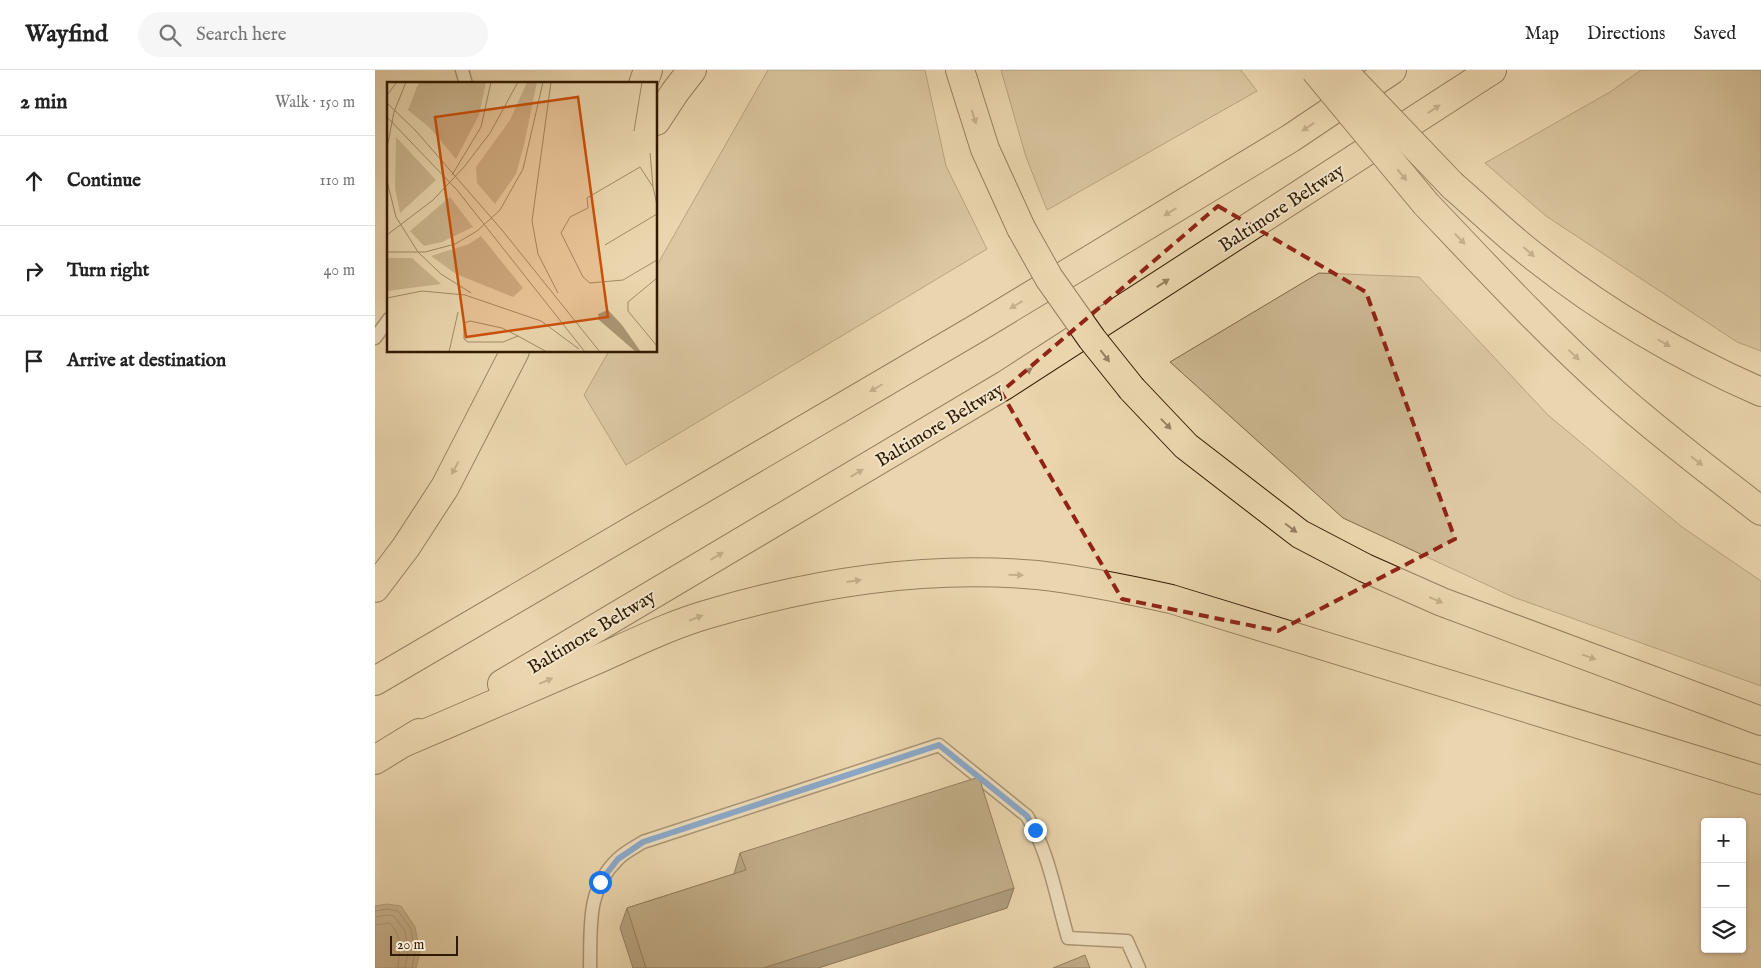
<!DOCTYPE html>
<html lang="en">
<head>
<meta charset="utf-8">
<style>
  :root { --surface:#fff; --page:#f6f6f6; --text:#222; --muted:#767676; --line:#e0e0e0 }
  body { margin:0; font-family:"IM FELL English",serif; background:var(--page); color:var(--text) }
  .controls { position:absolute; right:15px; bottom:15px; display:grid; overflow:hidden; border-radius:5px; box-shadow:0 1px 4px #0004 }
  .controls button { width:45px; height:45px; display:grid; place-items:center; padding:0; border:0; border-bottom:1px solid var(--line); background:var(--surface); color:var(--text); font:25px sans-serif }
  .scale { position:absolute; left:15px; bottom:12px; width:68px; box-sizing:border-box; padding-left:5px; border:2px solid #311a00; border-top:0; font-size:14px; line-height:18px; white-space:nowrap; color:#311a00; -webkit-text-stroke:4px #f1e4ca; paint-order:stroke }
  .stop { position:absolute; width:15px; height:15px; margin:-11px; border:4px solid #1a73e8; border-radius:50%; background:#fff }
  .stop.end { background:#1a73e8; border-color:#fff; box-shadow:0 1px 5px #0008 }
  .list { margin:0; padding:0; list-style:none }
  h2 { display:flex; justify-content:space-between; align-items:center; height:65px; margin:0; padding:0 20px; font-size:21px }
  h2 small { font-size:16px; font-weight:400; color:var(--muted) }
  .list li { display:grid; grid-template-columns:32px 1fr auto; gap:15px; align-items:center; box-sizing:border-box; height:90px; padding:0 20px; border-top:1px solid var(--line) }
  .list b { display:block; font-size:19px; white-space:nowrap }
  .list em { font-size:16px; font-style:normal; color:var(--muted) }
  .icon { flex:none; width:28px; height:28px; fill:none; stroke:currentColor; stroke-width:2; stroke-linecap:round; stroke-linejoin:round }
  .map { position:relative; flex:none; width:1386px; height:898px; overflow:hidden }
  header { display:flex; align-items:center; gap:30px; box-sizing:border-box; height:70px; padding:0 25px; background:var(--surface); border-bottom:1px solid var(--line) }
  header strong { font-size:24px }
  nav { display:flex; gap:28px; margin-inline-start:auto; font-size:18px }
  .search { width:350px; height:45px; background:var(--page); display:flex; align-items:center; gap:12px; box-sizing:border-box; padding:0 18px; border-radius:28px; color:var(--muted); font-size:19px }
  main { display:flex }
  aside { flex:1; background:var(--surface) }
  .map>svg:first-child { display:block }
  .green { fill:#cbb690; stroke:#7e6848 }
  .water { fill:#ab9673; stroke:#7a6445 }
  .lines { fill:none; stroke-linecap:round; stroke-linejoin:round }
  .shore { stroke:#6e583a; stroke-width:1 }
  .lane-casing { stroke:#5f492c; stroke-width:15 }
  .highway-casing { stroke:#311a00; stroke-width:30 }
  .lane { stroke:#f1e4ca; stroke-width:12 }
  .highway { stroke:#ead6ae; stroke-width:28 }
  .highway-bridge-casing { stroke:#311a00; stroke-width:30; stroke-linecap:butt }
  .highway-bridge { stroke:#ead6ae; stroke-width:28 }
  .wall { fill:#7d6b4d; stroke:#311a00 }
  .shaded-wall { fill:#66573f; stroke:#311a00 }
  .building { fill:#917c5a; stroke:#311a00 }
  .oneway { fill:#978160 }
  .route { stroke:#1a73e8; stroke-width:6 }
  .marked { fill:none; stroke:#8f2418; stroke-width:4; stroke-dasharray:10 6; stroke-linejoin:round }
  .labels { text-anchor:middle; stroke-width:4; stroke-linejoin:round; paint-order:stroke }
  .street-label { font-size:19px; fill:#311a00; stroke:#f1e4ca }
  .inset-road { fill:none; stroke:#a08b68; stroke-width:1 }
  .view { fill:#cd500a; fill-opacity:0.15; stroke:#cd500a; stroke-width:2.5 }
  .inset-edge { fill:none; stroke:#311a00; stroke-width:2.5 }
</style>
</head>
<body>
<header>
<strong>Wayfind</strong>
<div class="search"><svg class="icon" aria-label="search" viewBox="0 0 24 24"><circle cx="10" cy="10" r="6"/><path d="M15 15l6 6"/></svg>Search here</div>
<nav><a>Map</a><a>Directions</a><a>Saved</a></nav>
</header>
<main>
<aside>
<h2>2 min<small>Walk · 150 m</small></h2>
<ul class="list">
<li><svg class="icon" aria-label="ahead" viewBox="0 0 24 24"><path d="M12 20V5M6 11l6-6 6 6"/></svg><div><b>Continue</b></div><em>110 m</em></li>
<li><svg class="icon" aria-label="right" viewBox="0 0 24 24"><path d="M7 20v-9h11M14 6l5 5-5 5"/></svg><div><b>Turn right</b></div><em>40 m</em></li>
<li><svg class="icon" aria-label="arrive" viewBox="0 0 24 24"><path d="M6 21V4h12l-3 4 3 4H6"/></svg><div><b>Arrive at destination</b></div></li>
</ul>
</aside>
<div class="map">
<svg width="1386" height="898" viewBox="0 0 1386 898">
  <rect width="100%" height="100%" fill="#ead6ae"/>
  <filter id="stains"><feTurbulence type="fractalNoise" baseFrequency=".004" numOctaves="4"/><feColorMatrix values="0 0 0 0 .2 0 0 0 0 .09 0 0 0 0 .02 0 0 0 .5 -.17"/></filter>
  <radialGradient id="worn" r=".72"><stop offset=".6" stop-color="#630" stop-opacity="0"/><stop offset="1" stop-color="#630" stop-opacity=".3"/></radialGradient>
  <g class="green">
    <path d="M 393,0 L 550,0 L 571,96 L 612,179 L 251,395 L 209,325 L 234,281 L 281,281 L 281,197 Z"/>
    <path d="M 626,0 L 866,0 L 882,21 L 672,140 L 651,87 Z"/>
    <path d="M 1266,0 L 1386,0 L 1386,281 L 1362,272 L 1171,146 L 1110,93 L 1235,22 Z"/>
    <path d="M 944,203 L 1044,207 L 1173,345 L 1307,457 L 1386,511 L 1386,616 L 1138,527 L 968,448 L 795,292 Z"/>
  </g>
  <path class="water" d="M 12,834 L 26,836 L 40,857 L 45,882 L 41,898 L 0,898 L 0,836 Z"/>
  <g class="lines">
    <g class="shore">
      <path d="M 0,841 L 12,839 L 23,841 L 36,859 L 40,882 L 37,898"/>
      <path d="M 0,847 L 12,845 L 19,846 L 30,861 L 33,882 L 30,898"/>
      <path d="M 0,855 L 15,853 C 29,870 24,879 23,898"/>
    </g>
    <defs>
      <g id="lane">
        <path d="M 87,0 L 91,14"/>
        <path d="M 0,268 L 14,249"/>
        <path d="M 215,898 C 216,858 211,819 243,789 C 250,782 260,777 268,772 L 564,675 L 652,746 C 674,782 681,827 693,868 L 752,871 L 764,898"/>
      </g>
      <g id="highway">
        <path d="M 585,0 L 610,79 L 646,158"/>
        <path d="M 268,14 L 273,0"/>
        <path d="M 281,51 L 300,22 L 317,0"/>
        <path d="M 1078,116 C 1106,140 1132,166 1161,188 C 1229,242 1306,287 1386,322"/>
        <path d="M 1051,134 C 1112,198 1172,263 1238,322 C 1285,364 1336,402 1386,441"/>
        <path d="M 757,319 L 811,376 L 925,464 L 990,498 L 1067,532 L 1386,651"/>
        <path d="M 0,518 L 31,477 L 70,417 L 140,281"/>
        <path d="M 0,611 L 604,257 L 916,68 L 1017,0"/>
        <path d="M 127,614 L 630,315 L 1117,0"/>
        <path d="M 30,672 C 94,645 158,617 221,590 C 259,573 297,554 337,543 C 442,512 552,495 662,505 C 707,510 751,519 796,529 L 1386,710"/>
        <path d="M 0,690 L 44,663"/>
      </g>
    </defs>
    <use href="#lane" class="lane-casing"/>
    <use href="#highway" class="highway-casing"/>
    <use href="#lane" class="lane"/>
    <use href="#highway" class="highway"/>
    <defs>
      <g id="highway-bridge">
        <path d="M 940,0 L 1051,134"/>
        <path d="M 967,0 L 1078,116"/>
        <path d="M 646,158 L 674,208 L 717,269 L 757,319"/>
      </g>
    </defs>
    <use href="#highway-bridge" class="highway-bridge-casing"/>
    <use href="#highway-bridge" class="highway-bridge"/>
  </g>
  <path class="wall" d="M 365,783 L 639,818 L 632,838 L 443,898 L 258,898 L 245,858 L 252,838 L 359,804 Z"/>
  <path class="shaded-wall" d="M 639,818 L 632,838 L 443,898 L 388,898 Z"/>
  <g class="building">
    <path d="M 604,707 L 639,818 L 388,898 L 271,898 L 252,838 L 371,800 L 365,783 Z"/>
    <path d="M 710,885 L 715,898 L 678,898 Z"/>
  </g>
  <defs><path id="oneway-solid" d="M-6-.8H1V-3.2L6.5 0L1 3.2V.8H-6Z" transform="scale(1.25)"/></defs>
  <g class="oneway">
    <use href="#oneway-solid" transform="translate(1059 39) rotate(-33)"/>
    <use href="#oneway-solid" transform="translate(599 47) rotate(72)"/>
    <use href="#oneway-solid" transform="translate(933 57) rotate(146)"/>
    <use href="#oneway-solid" transform="translate(1027 105) rotate(50)"/>
    <use href="#oneway-solid" transform="translate(795 142) rotate(149)"/>
    <use href="#oneway-solid" transform="translate(1085 169) rotate(46)"/>
    <use href="#oneway-solid" transform="translate(1154 182) rotate(41)"/>
    <use href="#oneway-solid" transform="translate(788 213) rotate(-33)"/>
    <use href="#oneway-solid" transform="translate(641 235) rotate(149)"/>
    <use href="#oneway-solid" transform="translate(1289 273) rotate(29)"/>
    <use href="#oneway-solid" transform="translate(1199 285) rotate(43)"/>
    <use href="#oneway-solid" transform="translate(730 286) rotate(52)"/>
    <use href="#oneway-solid" transform="translate(651 302) rotate(-33)"/>
    <use href="#oneway-solid" transform="translate(501 318) rotate(150)"/>
    <use href="#oneway-solid" transform="translate(791 354) rotate(46)"/>
    <use href="#oneway-solid" transform="translate(1322 391) rotate(38)"/>
    <use href="#oneway-solid" transform="translate(80 398) rotate(118)"/>
    <use href="#oneway-solid" transform="translate(482 403) rotate(-31)"/>
    <use href="#oneway-solid" transform="translate(916 458) rotate(37)"/>
    <use href="#oneway-solid" transform="translate(342 486) rotate(-31)"/>
    <use href="#oneway-solid" transform="translate(641 505) rotate(2)"/>
    <use href="#oneway-solid" transform="translate(479 511) rotate(-8)"/>
    <use href="#oneway-solid" transform="translate(1061 530) rotate(23)"/>
    <use href="#oneway-solid" transform="translate(321 548) rotate(-21)"/>
    <use href="#oneway-solid" transform="translate(1214 587) rotate(20)"/>
    <use href="#oneway-solid" transform="translate(171 611) rotate(-23)"/>
  </g>
  <g class="lines">
    <path class="route" d="M 225,812 L 243,789 L 268,772 L 564,675 L 652,746 L 660,760"/>
  </g>
  <path d="M0 0H1386V898H0ZM 843,136 L 991,222 L 1080,469 L 903,561 L 747,529 L 626,322 Z" fill="#ead6ae" fill-opacity=".55" fill-rule="evenodd"/>
  <path class="marked" d="M 843,136 L 991,222 L 1080,469 L 903,561 L 747,529 L 626,322 Z"/>
  <g class="labels">
    <g class="street-label">
      <text transform="translate(906 137) rotate(-33)" y="7">Baltimore Beltway</text>
      <text transform="translate(564 354) rotate(-31)" y="7">Baltimore Beltway</text>
      <text transform="translate(216 561) rotate(-31)" y="7">Baltimore Beltway</text>
    </g>
  </g>
  <g transform="translate(12 12)">
    <rect width="270" height="270" fill="#ead6ae"/>
    <path d="M 32,0 L 99,0 L 92,33 L 69,77 L 43,46 L 21,28 ZM 140,0 L 150,0 L 137,63 L 129,92 L 108,122 L 90,101 L 89,85 L 123,38 ZM 9,55 L 49,98 L 13,131 L 8,106 ZM 63,115 L 86,145 L 55,160 L 37,164 L 23,149 ZM 94,154 L 136,206 L 126,215 L 69,192 L 44,174 L 82,162 ZM 0,176 L 25,176 L 54,202 L 0,209 Z" fill="#cbb690"/>
    <path d="M 221,228 L 235,243 L 254,270 L 249,270 L 212,238 L 211,232 Z" fill="#ab9673"/>
    <path class="inset-road" d="M 164,0 L 145,139 L 151,172 L 171,211M 0,13 L 10,0M 0,21 L 29,49 L 115,148 L 213,270M 0,35 L 70,108 L 198,270M 247,49 L 255,0M 0,66 L 7,30 L 19,0M 263,71 L 266,104M 65,93 L 94,45 L 104,0M 0,99 L 9,135 L 31,170 L 54,192 L 84,211M 270,123 L 266,105 L 253,85 L 200,116 L 201,126 L 183,135 L 174,151 L 196,195 L 203,201 L 236,198 L 270,178M 0,153 L 46,118 L 77,85 L 103,51 L 131,0M 218,163 L 270,132M 0,170 L 38,170 L 68,162 L 90,149 L 113,128 L 136,87 L 156,0M 270,196 L 241,220 L 241,229 L 270,264M 0,216 L 35,209 L 78,213 L 154,239 L 192,267M 131,254 L 116,260 L 81,260 L 77,257 L 77,241 L 83,239 L 115,246 L 131,254 L 160,270M 62,270 L 71,230"/>
    <path class="view" d="M 191,15 L 221,235 L 79,255 L 48,35 Z"/>
    <rect width="270" height="270" class="inset-edge"/>
  </g>
  <rect width="100%" height="100%" filter="url(#stains)"/>
  <rect width="100%" height="100%" fill="url(#worn)"/>
</svg>
<div class="controls">
<button>+</button>
<button>−</button>
<button><svg class="icon" aria-label="layers" viewBox="0 0 24 24"><path d="M12 4l9 5-9 5-9-5zM3 14l9 5 9-5"/></svg></button>
</div>
<div class="scale">20 m</div>
<div class="stop" style="left:225px;top:812px"></div>
<div class="stop end" style="left:660px;top:760px"></div>
</div>
</main>
</body>
</html>
